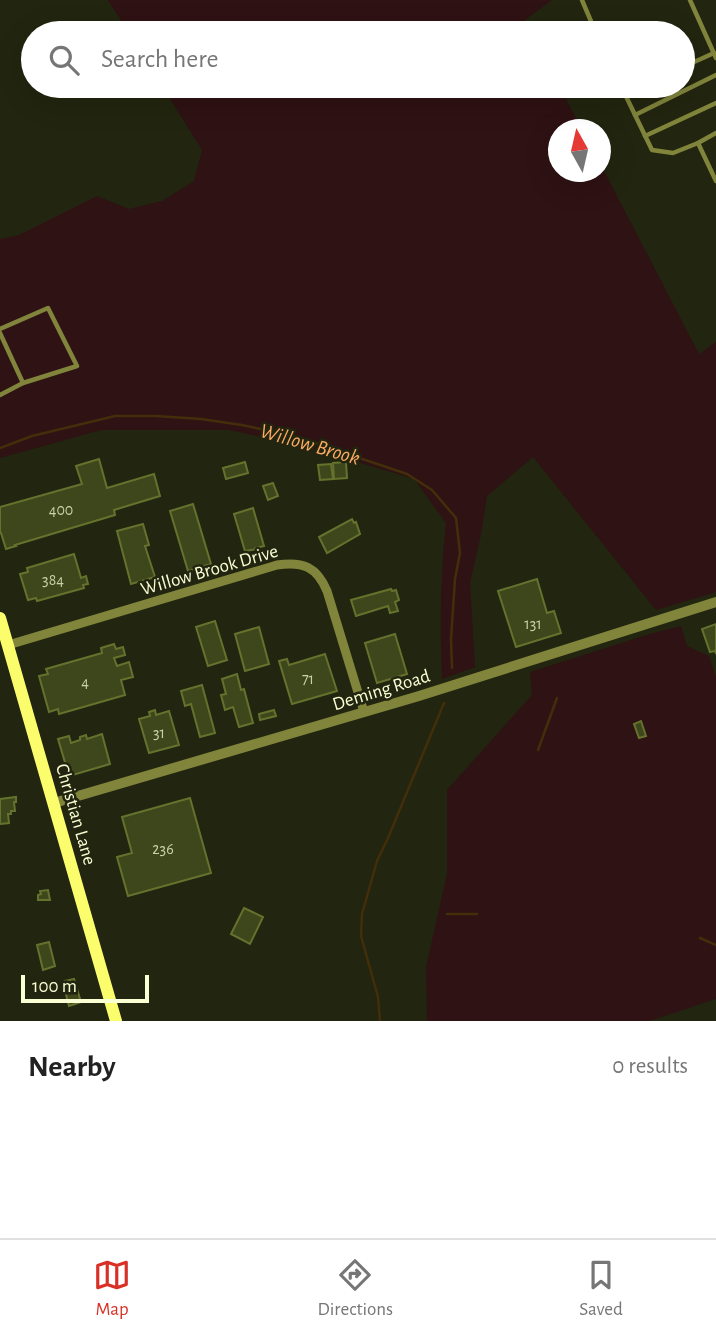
<!DOCTYPE html>
<html lang="en">
<head>
<meta charset="utf-8">
<style>
  :root { --surface:#fff; --page:#f2f2f2; --text:#222; --muted:#767676; --line:#e0e0e0; --accent:#d93025 }
  body { margin:0; font-family:"Alegreya Sans",sans-serif; background:var(--page); color:var(--text) }
  .compass { position:absolute; left:548px; top:119px; width:63px; height:63px; border-radius:50%; background:var(--surface); box-shadow:0 7px 28px #0002; rotate:352deg }
  .scale { position:absolute; left:21px; bottom:18px; width:128px; box-sizing:border-box; padding-left:7px; border:4px solid #faffd4; border-top:0; font-size:19px; line-height:24px; white-space:nowrap; color:#faffd4; -webkit-text-stroke:5px #22250f; paint-order:stroke }
  .list { margin:0; padding:0; list-style:none }
  h2 { display:flex; justify-content:space-between; align-items:center; height:91px; margin:0; padding:0 28px; font-size:30px }
  h2 small { font-size:23px; font-weight:400; color:var(--muted) }
  .icon { flex:none; width:38px; height:38px; fill:none; stroke:currentColor; stroke-width:2; stroke-linecap:round; stroke-linejoin:round }
  .map { position:relative; flex:none; width:716px; height:1021px; overflow:hidden }
  .search { position:absolute; background:var(--surface); box-shadow:0 7px 28px #0002; left:21px; right:21px; top:21px; height:77px; display:flex; align-items:center; gap:18px; box-sizing:border-box; padding:0 24px; border-radius:38px; color:var(--muted); font-size:26px }
  .sheet { height:217px; background:var(--surface) }
  nav { display:flex; justify-content:space-around; align-items:center; box-sizing:border-box; height:98px; border-top:2px solid var(--line); background:var(--surface); font-size:19px; color:var(--muted) }
  nav a { display:grid; justify-items:center; gap:4px }
  nav .on { color:var(--accent) }
  .map>svg:first-child { display:block }
  .green { fill:#2f1213 }
  .lines { fill:none; stroke-linecap:round; stroke-linejoin:round }
  .stream { stroke:#432e0b; stroke-width:2.5 }
  .building { fill:#3e461b; stroke:#65722e; stroke-width:2 }
  .service { stroke:#81843b; stroke-width:4.5 }
  .minor { stroke:#81843b; stroke-width:9 }
  .tertiary { stroke:#81843b; stroke-width:10 }
  .secondary { stroke:#fbfd6c; stroke-width:12 }
  .labels { text-anchor:middle; stroke-width:5; stroke-linejoin:round; paint-order:stroke }
  .number-label { font-size:16px; fill:#cbd1a6 }
  .street-label { font-size:19px; fill:#faffd4; stroke:#22250f }
  .water-label { font-size:21px; font-style:italic; fill:#fdaa63; stroke:#22250f }
</style>
</head>
<body>
<div class="map">
<svg width="716" height="1021" viewBox="0 0 716 1021">
  <rect width="100%" height="100%" fill="#22250f"/>
  <g class="green">
    <path d="M 108,0 L 552,0 L 525,20 L 532,33 L 129,33 Z"/>
    <path d="M 162,86 L 559,86 L 582,129 L 558,130 L 558,172 L 600,172 L 601,165 L 699,354 L 716,342 L 716,592 L 656,610 L 533,457 L 487,496 L 481,534 L 470,583 L 475,667 L 442,679 C 440,627 440,575 446,523 L 414,479 L 301,445 L 229,430 L 101,430 L 0,458 L 0,239 L 19,235 L 97,196 L 129,209 L 162,201 L 194,181 L 202,150 Z"/>
    <path d="M 681,626 L 687,646 L 709,656 L 716,677 L 716,999 L 650,1021 L 427,1021 L 426,967 L 447,874 L 447,790 L 532,695 L 530,672 L 653,633 Z"/>
  </g>
  <g class="lines">
    <g class="stream">
      <path d="M 0,448 L 32,436 L 115,416 L 156,416 L 201,419 L 242,425 L 297,437 L 407,474 L 432,490 L 456,518 L 460,553 L 455,579 L 451,639 L 452,668"/>
      <path d="M 538,750 L 557,698"/>
      <path d="M 447,914 L 477,914"/>
      <path d="M 700,938 L 716,945"/>
      <path d="M 380,1021 L 378,997 L 361,936 L 362,914 L 377,861 L 388,838 L 444,703"/>
    </g>
  </g>
  <g class="building">
    <path d="M 99,459 L 107,488 L 154,474 L 160,496 L 114,510 L 115,515 L 15,545 L 16,546 L 6,549 L 1,533 L 0,533 L 0,507 L 82,484 L 76,466 Z"/>
    <path d="M 245,462 L 248,473 L 226,479 L 223,468 Z"/>
    <path d="M 346,462 L 347,478 L 334,479 L 333,463 Z"/>
    <path d="M 331,464 L 333,479 L 320,480 L 318,465 Z"/>
    <path d="M 273,483 L 278,496 L 268,500 L 263,486 Z"/>
    <path d="M 193,504 L 211,564 L 188,571 L 170,511 Z"/>
    <path d="M 253,508 L 264,546 L 256,548 L 257,549 L 245,551 L 234,514 Z"/>
    <path d="M 352,519 L 354,523 L 356,522 L 360,534 L 327,553 L 319,537 Z"/>
    <path d="M 143,524 L 149,545 L 145,546 L 155,577 L 131,584 L 117,531 Z"/>
    <path d="M 74,554 L 81,578 L 86,576 L 88,584 L 83,585 L 84,588 L 37,601 L 36,598 L 28,600 L 20,574 L 28,572 L 27,568 Z"/>
    <path d="M 537,579 L 547,613 L 554,611 L 561,633 L 516,647 L 498,591 Z"/>
    <path d="M 391,589 L 392,591 L 396,590 L 399,600 L 395,602 L 398,611 L 390,613 L 388,606 L 356,616 L 351,600 Z"/>
    <path d="M 215,621 L 227,660 L 208,666 L 196,627 Z"/>
    <path d="M 716,624 L 716,654 L 715,651 L 710,652 L 702,629 Z"/>
    <path d="M 259,627 L 269,664 L 245,671 L 235,634 Z"/>
    <path d="M 395,634 L 407,674 L 377,683 L 365,643 Z"/>
    <path d="M 114,644 L 116,649 L 123,647 L 125,655 L 114,658 L 117,666 L 129,662 L 133,677 L 121,680 L 125,695 L 59,714 L 58,709 L 49,712 L 39,676 L 48,674 L 46,669 L 102,653 L 101,648 Z"/>
    <path d="M 325,654 L 337,691 L 292,704 L 279,661 L 287,659 L 289,665 Z"/>
    <path d="M 237,674 L 241,690 L 244,689 L 253,723 L 239,727 L 233,707 L 225,710 L 221,695 L 226,694 L 222,679 Z"/>
    <path d="M 202,685 L 215,733 L 200,737 L 191,704 L 185,706 L 181,691 Z"/>
    <path d="M 155,710 L 156,715 L 169,711 L 179,745 L 149,753 L 139,719 L 150,716 L 149,712 Z"/>
    <path d="M 274,710 L 276,716 L 260,720 L 259,714 Z"/>
    <path d="M 641,721 L 646,736 L 639,738 L 634,724 Z"/>
    <path d="M 102,734 L 110,764 L 69,776 L 58,739 L 69,736 L 71,743 L 80,740 L 80,737 L 86,735 L 87,739 Z"/>
    <path d="M 16,797 L 16,802 L 14,802 L 15,811 L 11,811 L 11,814 L 8,814 L 9,823 L 0,824 L 0,799 Z"/>
    <path d="M 190,798 L 211,873 L 128,896 L 117,857 L 132,853 L 122,817 Z"/>
    <path d="M 48,890 L 50,900 L 38,900 L 38,895 L 41,894 L 40,891 Z"/>
    <path d="M 244,908 L 263,917 L 250,944 L 231,934 Z"/>
    <path d="M 49,942 L 55,966 L 43,970 L 37,945 Z"/>
    <path d="M 74,979 L 81,1002 L 69,1006 L 64,987 L 67,986 L 65,981 Z"/>
  </g>
  <g class="lines">
    <g class="service">
      <path d="M 582,0 L 596,33"/>
      <path d="M 690,0 L 716,58"/>
      <path d="M 683,67 L 714,53"/>
      <path d="M 621,86 L 652,150 L 673,153 L 698,143"/>
      <path d="M 625,94 L 643,86"/>
      <path d="M 635,115 L 716,75"/>
      <path d="M 716,133 L 698,143 L 716,181"/>
      <path d="M 645,136 L 716,103"/>
      <path d="M 0,329 L 48,308 L 77,366 L 23,383 L 0,395"/>
      <path d="M 0,333 L 23,383"/>
    </g>
    <path class="minor" d="M 8,645 L 277,565 C 303,561 317,567 327,591 L 364,712"/>
    <path class="tertiary" d="M 54,803 L 419,696 L 716,602"/>
    <path class="secondary" d="M 0,618 L 116,1021"/>
  </g>
  <g class="labels">
    <g class="number-label">
      <text x="61" y="515">400</text>
      <text x="53" y="585">384</text>
      <text x="533" y="629">131</text>
      <text x="308" y="684">71</text>
      <text x="85" y="687">4</text>
      <text x="159" y="738">31</text>
      <text x="163" y="854">236</text>
    </g>
    <g class="street-label">
      <text transform="translate(209 569) rotate(-16)" y="7">Willow Brook Drive</text>
      <text transform="translate(381 689) rotate(-17)" y="7">Deming Road</text>
      <text transform="translate(77 814) rotate(74)" y="7">Christian Lane</text>
    </g>
    <g class="water-label">
      <text transform="translate(310 444) rotate(16)" y="7">Willow Brook</text>
    </g>
  </g>
</svg>
<svg class="compass" viewBox="-18 -18 36 36"><path d="M0-13l5 13h-10z" fill="#e53935"/><path d="M0 13l5-13h-10z" fill="#767676"/></svg>
<div class="scale">100 m</div>
<div class="search"><svg class="icon" aria-label="search" viewBox="0 0 24 24"><circle cx="10" cy="10" r="6"/><path d="M15 15l6 6"/></svg>Search here</div>
</div>
<section class="sheet">
<h2>Nearby<small>0 results</small></h2>
<ul class="list">
</ul>
</section>
<nav>
<a class="on"><svg class="icon" aria-label="map" viewBox="0 0 24 24"><path d="M3 6l6-2 6 2 6-2v14l-6 2-6-2-6 2zM9 4v14M15 6v14"/></svg>Map</a>
<a><svg class="icon" aria-label="directions" viewBox="0 0 24 24"><path d="M12 3l9 9-9 9-9-9zM9 14v-3h6M13 9l2 2-2 2"/></svg>Directions</a>
<a><svg class="icon" aria-label="saved" viewBox="0 0 24 24"><path d="M7 4h10v16l-5-4-5 4z"/></svg>Saved</a>
</nav>
</body>
</html>
